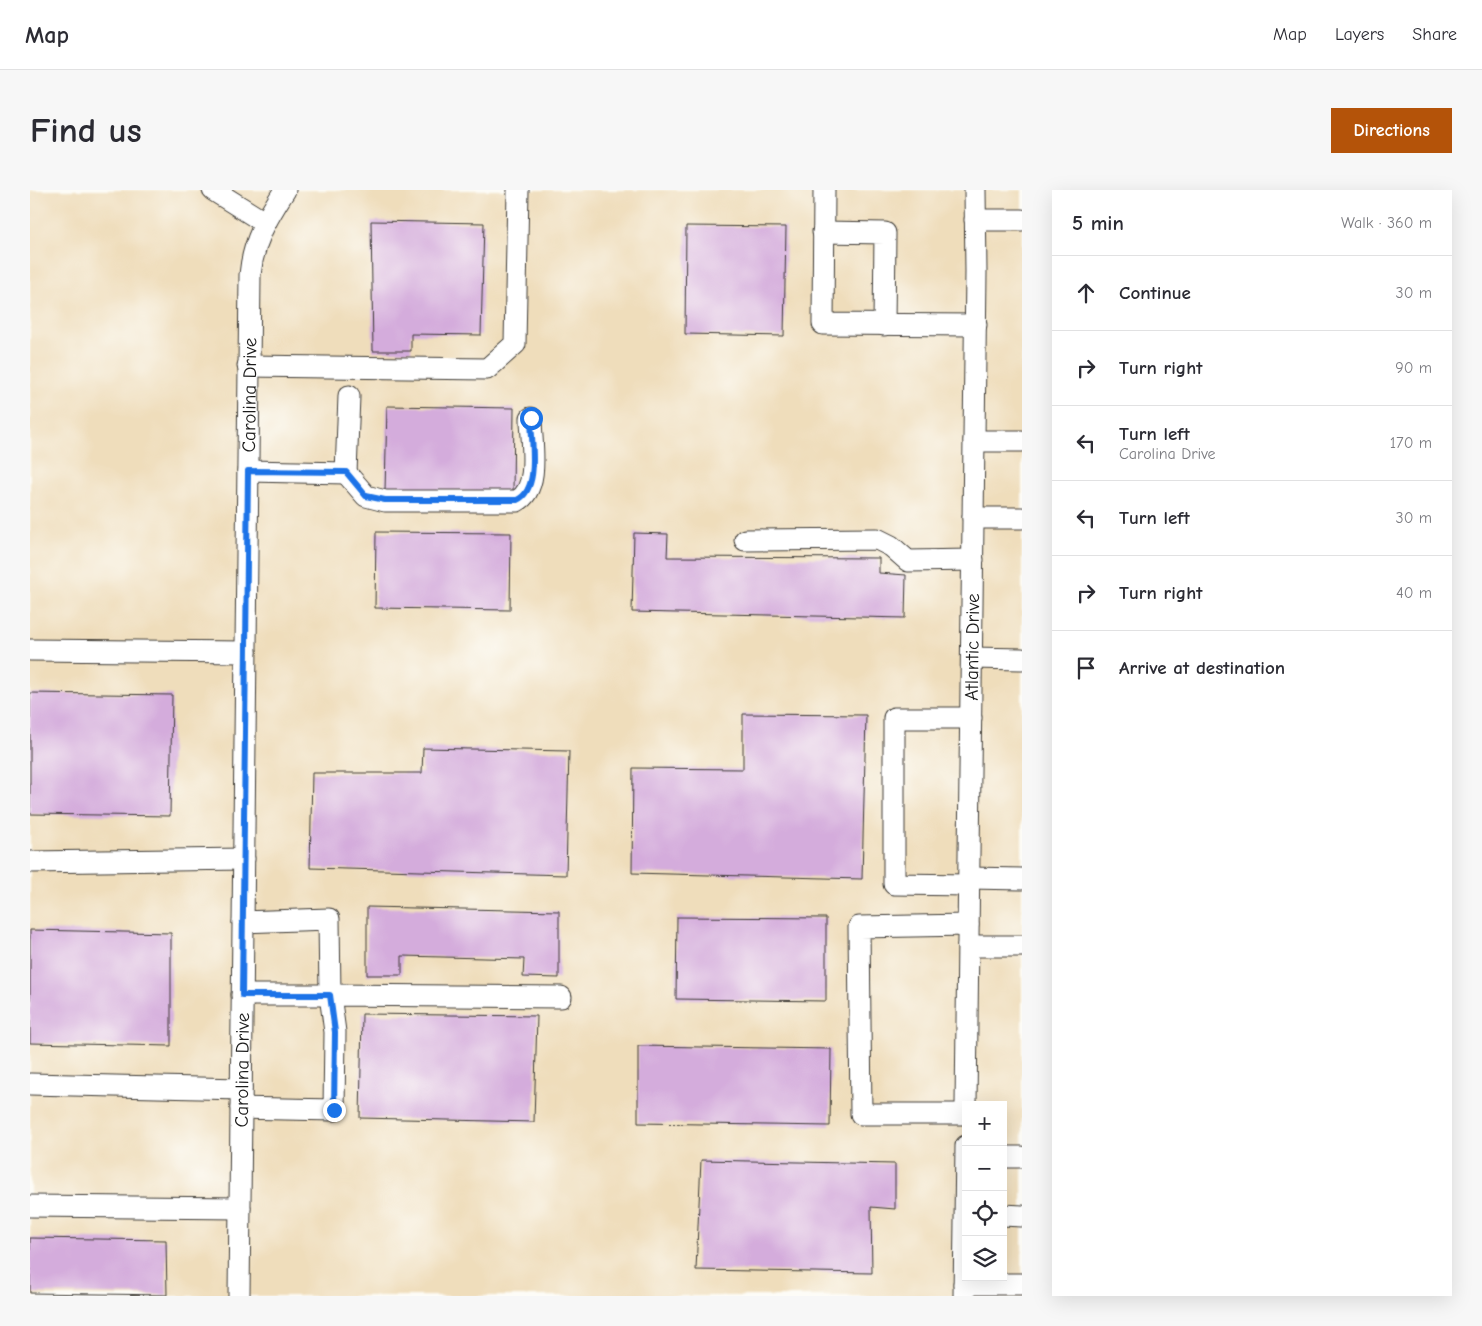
<!DOCTYPE html>
<html lang="en">
<head>
<meta charset="utf-8">
<style>
  :root { --surface:#fff; --page:#f7f7f7; --text:#2b2b33; --muted:#7c7c81; --line:#e1e1e2; --accent:#b45309 }
  body { margin:0; font-family:"Comic Neue",sans-serif; background:var(--page); color:var(--text) }
  .controls { position:absolute; right:15px; bottom:15px; display:grid; overflow:hidden; border-radius:0px; box-shadow:0 5px 20px #0002 }
  .controls button { width:45px; height:45px; display:grid; place-items:center; padding:0; border:0; border-bottom:1px solid var(--line); background:var(--surface); color:var(--text); font:25px sans-serif }
  .stop { position:absolute; width:15px; height:15px; margin:-11px; border:4px solid #1a73e8; border-radius:50%; background:#fff }
  .stop.end { background:#1a73e8; border-color:#fff; box-shadow:0 1px 5px #0008 }
  .list { margin:0; padding:0; list-style:none }
  h2 { display:flex; justify-content:space-between; align-items:center; height:65px; margin:0; padding:0 20px; font-size:21px }
  h2 small { font-size:16px; font-weight:400; color:var(--muted) }
  .list li { display:grid; grid-template-columns:32px 1fr auto; gap:15px; align-items:center; box-sizing:border-box; height:75px; padding:0 20px; border-top:1px solid var(--line) }
  .list b { display:block; font-size:19px; white-space:nowrap }
  .list p { margin:0; font-size:16px; white-space:nowrap; color:var(--muted) }
  .list em { font-size:16px; font-style:normal; color:var(--muted) }
  .icon { flex:none; width:28px; height:28px; fill:none; stroke:currentColor; stroke-width:2; stroke-linecap:round; stroke-linejoin:round }
  .map { position:relative; flex:none; width:992px; height:1106px; overflow:hidden; border-radius:0px }
  header { display:flex; align-items:center; gap:30px; box-sizing:border-box; height:70px; padding:0 25px; background:var(--surface); border-bottom:1px solid var(--line) }
  header strong { font-size:24px }
  nav { display:flex; gap:28px; margin-inline-start:auto; font-size:18px }
  .intro { display:flex; align-items:center; justify-content:space-between; box-sizing:border-box; height:120px; padding:0 30px }
  h1 { margin:0; font-size:35px }
  .button { padding:12px 22px; border-radius:0px; background:var(--accent); color:#fff; font-size:18px; font-weight:700 }
  main { display:flex; gap:30px; padding:0 30px }
  aside { flex:1; background:var(--surface); border-radius:0px; box-shadow:0 5px 20px #0002 }
  .map>svg:first-child { display:block }
  .building { fill:#d4acdc }
  .lines { fill:none; stroke-linecap:round; stroke-linejoin:round }
  .minor-casing { stroke:#3c3934; stroke-width:23 }
  .minor { stroke:#fff; stroke-width:21 }
  .route { stroke:#1a73e8; stroke-width:6 }
  .labels { text-anchor:middle; stroke-width:4; stroke-linejoin:round; paint-order:stroke }
  .street-label { font-size:19px; fill:#1c1c1c; stroke:#fdfcf7 }
</style>
</head>
<body>
<header>
<strong>Map</strong>
<nav><a>Map</a><a>Layers</a><a>Share</a></nav>
</header>
<div class="intro"><h1>Find us</h1><a class="button">Directions</a></div>
<main>
<div class="map">
<svg width="992" height="1106" viewBox="0 0 992 1106">
  <rect width="100%" height="100%" fill="#fdfcf7"/>
  <filter id="ink" filterUnits="userSpaceOnUse"><feTurbulence type="fractalNoise" baseFrequency=".02" numOctaves="2"/><feDisplacementMap in="SourceGraphic" scale="10" xChannelSelector="R" yChannelSelector="G"/><feConvolveMatrix kernelMatrix="1 2 1 2 8 2 1 2 1" color-interpolation-filters="sRGB"/></filter>
  <filter id="wash" filterUnits="userSpaceOnUse"><feTurbulence type="fractalNoise" baseFrequency=".0096" numOctaves="4" result="noise"/><feDisplacementMap in="SourceGraphic" scale="20" xChannelSelector="R" yChannelSelector="G"/><feGaussianBlur stdDeviation="1.12" result="paint"/><feColorMatrix in="noise" values="0 0 0 0 0 0 0 0 0 0 0 0 0 0 0 0 0 1.4 0 .05"/><feComposite in="paint" operator="in"/></filter>
  <g filter="url(#wash)">
    <rect width="100%" height="100%" fill="#efddbb"/>
    <g id="blocks">
      <g class="building">
        <path d="M 341,31 L 454,33 L 451,145 L 381,144 L 381,161 L 343,161 Z"/>
        <path d="M 656,36 L 756,37 L 754,146 L 655,144 Z"/>
        <path d="M 357,216 L 484,218 L 483,302 L 355,301 Z"/>
        <path d="M 346,342 L 481,343 L 480,420 L 345,418 Z"/>
        <path d="M 604,343 L 638,344 L 637,367 L 849,368 L 849,383 L 876,385 L 875,428 L 602,422 Z"/>
        <path d="M 0,503 L 142,505 L 140,626 L 0,624 Z"/>
        <path d="M 713,524 L 836,525 L 832,689 L 602,683 L 603,578 L 713,579 Z"/>
        <path d="M 393,558 L 539,561 L 536,685 L 280,678 L 282,583 L 392,583 Z"/>
        <path d="M 337,717 L 529,721 L 529,788 L 493,787 L 494,769 L 372,766 L 372,785 L 337,785 Z"/>
        <path d="M 647,727 L 796,728 L 796,811 L 646,809 Z"/>
        <path d="M 0,740 L 141,743 L 141,856 L 0,853 Z"/>
        <path d="M 332,824 L 507,826 L 504,932 L 330,928 Z"/>
        <path d="M 608,856 L 801,859 L 800,936 L 608,933 Z"/>
        <path d="M 671,970 L 865,974 L 865,1019 L 841,1017 L 842,1083 L 666,1080 Z"/>
        <path d="M 0,1048 L 136,1050 L 137,1105 L 0,1103 Z"/>
      </g>
    </g>
  </g>
  <g filter="url(#ink)">
    <use href="#blocks" fill-opacity="0" stroke="#3c3934" stroke-width="1"/>
    <g class="lines">
      <defs>
        <g id="minor">
          <path d="M 183,0 L 234,32"/>
          <path d="M 794,0 L 793,134 L 946,135"/>
          <path d="M 945,30 L 992,30"/>
          <path d="M 793,42 L 855,43 L 854,135"/>
          <path d="M 218,176 L 457,179 L 485,154 L 488,0"/>
          <path d="M 944,251 L 992,251"/>
          <path d="M 218,281 L 316,283 L 319,206"/>
          <path d="M 316,283 L 336,306 L 355,311 L 487,311 C 511,299 501,251 501,228"/>
          <path d="M 943,328 L 992,328"/>
          <path d="M 715,350 L 847,349 L 861,356 L 878,371 L 943,370"/>
          <path d="M 0,460 L 216,462"/>
          <path d="M 942,468 L 992,469"/>
          <path d="M 0,672 L 214,669"/>
          <path d="M 939,688 L 992,689"/>
          <path d="M 939,695 L 864,694 L 864,528 L 941,528"/>
          <path d="M 938,756 L 992,756"/>
          <path d="M 212,805 L 300,805 L 299,729 L 213,732"/>
          <path d="M 0,894 L 211,899"/>
          <path id="s1" d="M 936,915 L 946,82 L 945,0"/>
          <path d="M 211,918 L 304,920 L 305,842 L 300,805 L 531,807"/>
          <path d="M 936,924 L 831,924 L 829,737 L 938,735"/>
          <path d="M 973,967 L 992,967"/>
          <path d="M 0,1016 L 210,1018"/>
          <path d="M 973,1025 L 992,1026"/>
          <path d="M 934,1094 L 992,1094"/>
          <path id="s2" d="M 209,1106 L 220,85 C 223,51 237,28 255,0"/>
          <path d="M 934,1106 L 936,956"/>
        </g>
      </defs>
      <use href="#minor" class="minor-casing"/>
      <use href="#minor" class="minor"/>
    </g>
  </g>
  <g class="lines" filter="url(#ink)">
    <path class="route" d="M 304,920 L 305,842 L 300,805 L 212,805 L 218,281 L 316,282 L 336,306 L 355,310 L 487,310 C 511,299 501,251 501,228"/>
  </g>
  <g class="labels">
    <g class="street-label">
      <text dy="7" stroke="none"><textPath href="#s2" startOffset="901">Carolina Drive</textPath></text>
      <text dy="7" stroke="none"><textPath href="#s1" startOffset="458">Atlantic Drive</textPath></text>
      <text dy="7" stroke="none"><textPath href="#s2" startOffset="226">Carolina Drive</textPath></text>
    </g>
  </g>
</svg>
<div class="controls">
<button>+</button>
<button>−</button>
<button><svg class="icon" aria-label="locate" viewBox="0 0 24 24"><circle cx="12" cy="12" r="6"/><path d="M12 2v4M12 18v4M2 12h4M18 12h4"/></svg></button>
<button><svg class="icon" aria-label="layers" viewBox="0 0 24 24"><path d="M12 4l9 5-9 5-9-5zM3 14l9 5 9-5"/></svg></button>
</div>
<div class="stop" style="left:501px;top:228px"></div>
<div class="stop end" style="left:304px;top:920px"></div>
</div>
<aside>
<h2>5 min<small>Walk · 360 m</small></h2>
<ul class="list">
<li><svg class="icon" aria-label="ahead" viewBox="0 0 24 24"><path d="M12 20V5M6 11l6-6 6 6"/></svg><div><b>Continue</b></div><em>30 m</em></li>
<li><svg class="icon" aria-label="right" viewBox="0 0 24 24"><path d="M7 20v-9h11M14 6l5 5-5 5"/></svg><div><b>Turn right</b></div><em>90 m</em></li>
<li><svg class="icon" aria-label="left" viewBox="0 0 24 24"><path d="M17 20v-9H6M10 6l-5 5 5 5"/></svg><div><b>Turn left</b><p>Carolina Drive</p></div><em>170 m</em></li>
<li><svg class="icon" aria-label="left" viewBox="0 0 24 24"><path d="M17 20v-9H6M10 6l-5 5 5 5"/></svg><div><b>Turn left</b></div><em>30 m</em></li>
<li><svg class="icon" aria-label="right" viewBox="0 0 24 24"><path d="M7 20v-9h11M14 6l5 5-5 5"/></svg><div><b>Turn right</b></div><em>40 m</em></li>
<li><svg class="icon" aria-label="arrive" viewBox="0 0 24 24"><path d="M6 21V4h12l-3 4 3 4H6"/></svg><div><b>Arrive at destination</b></div></li>
</ul>
</aside>
</main>
</body>
</html>
